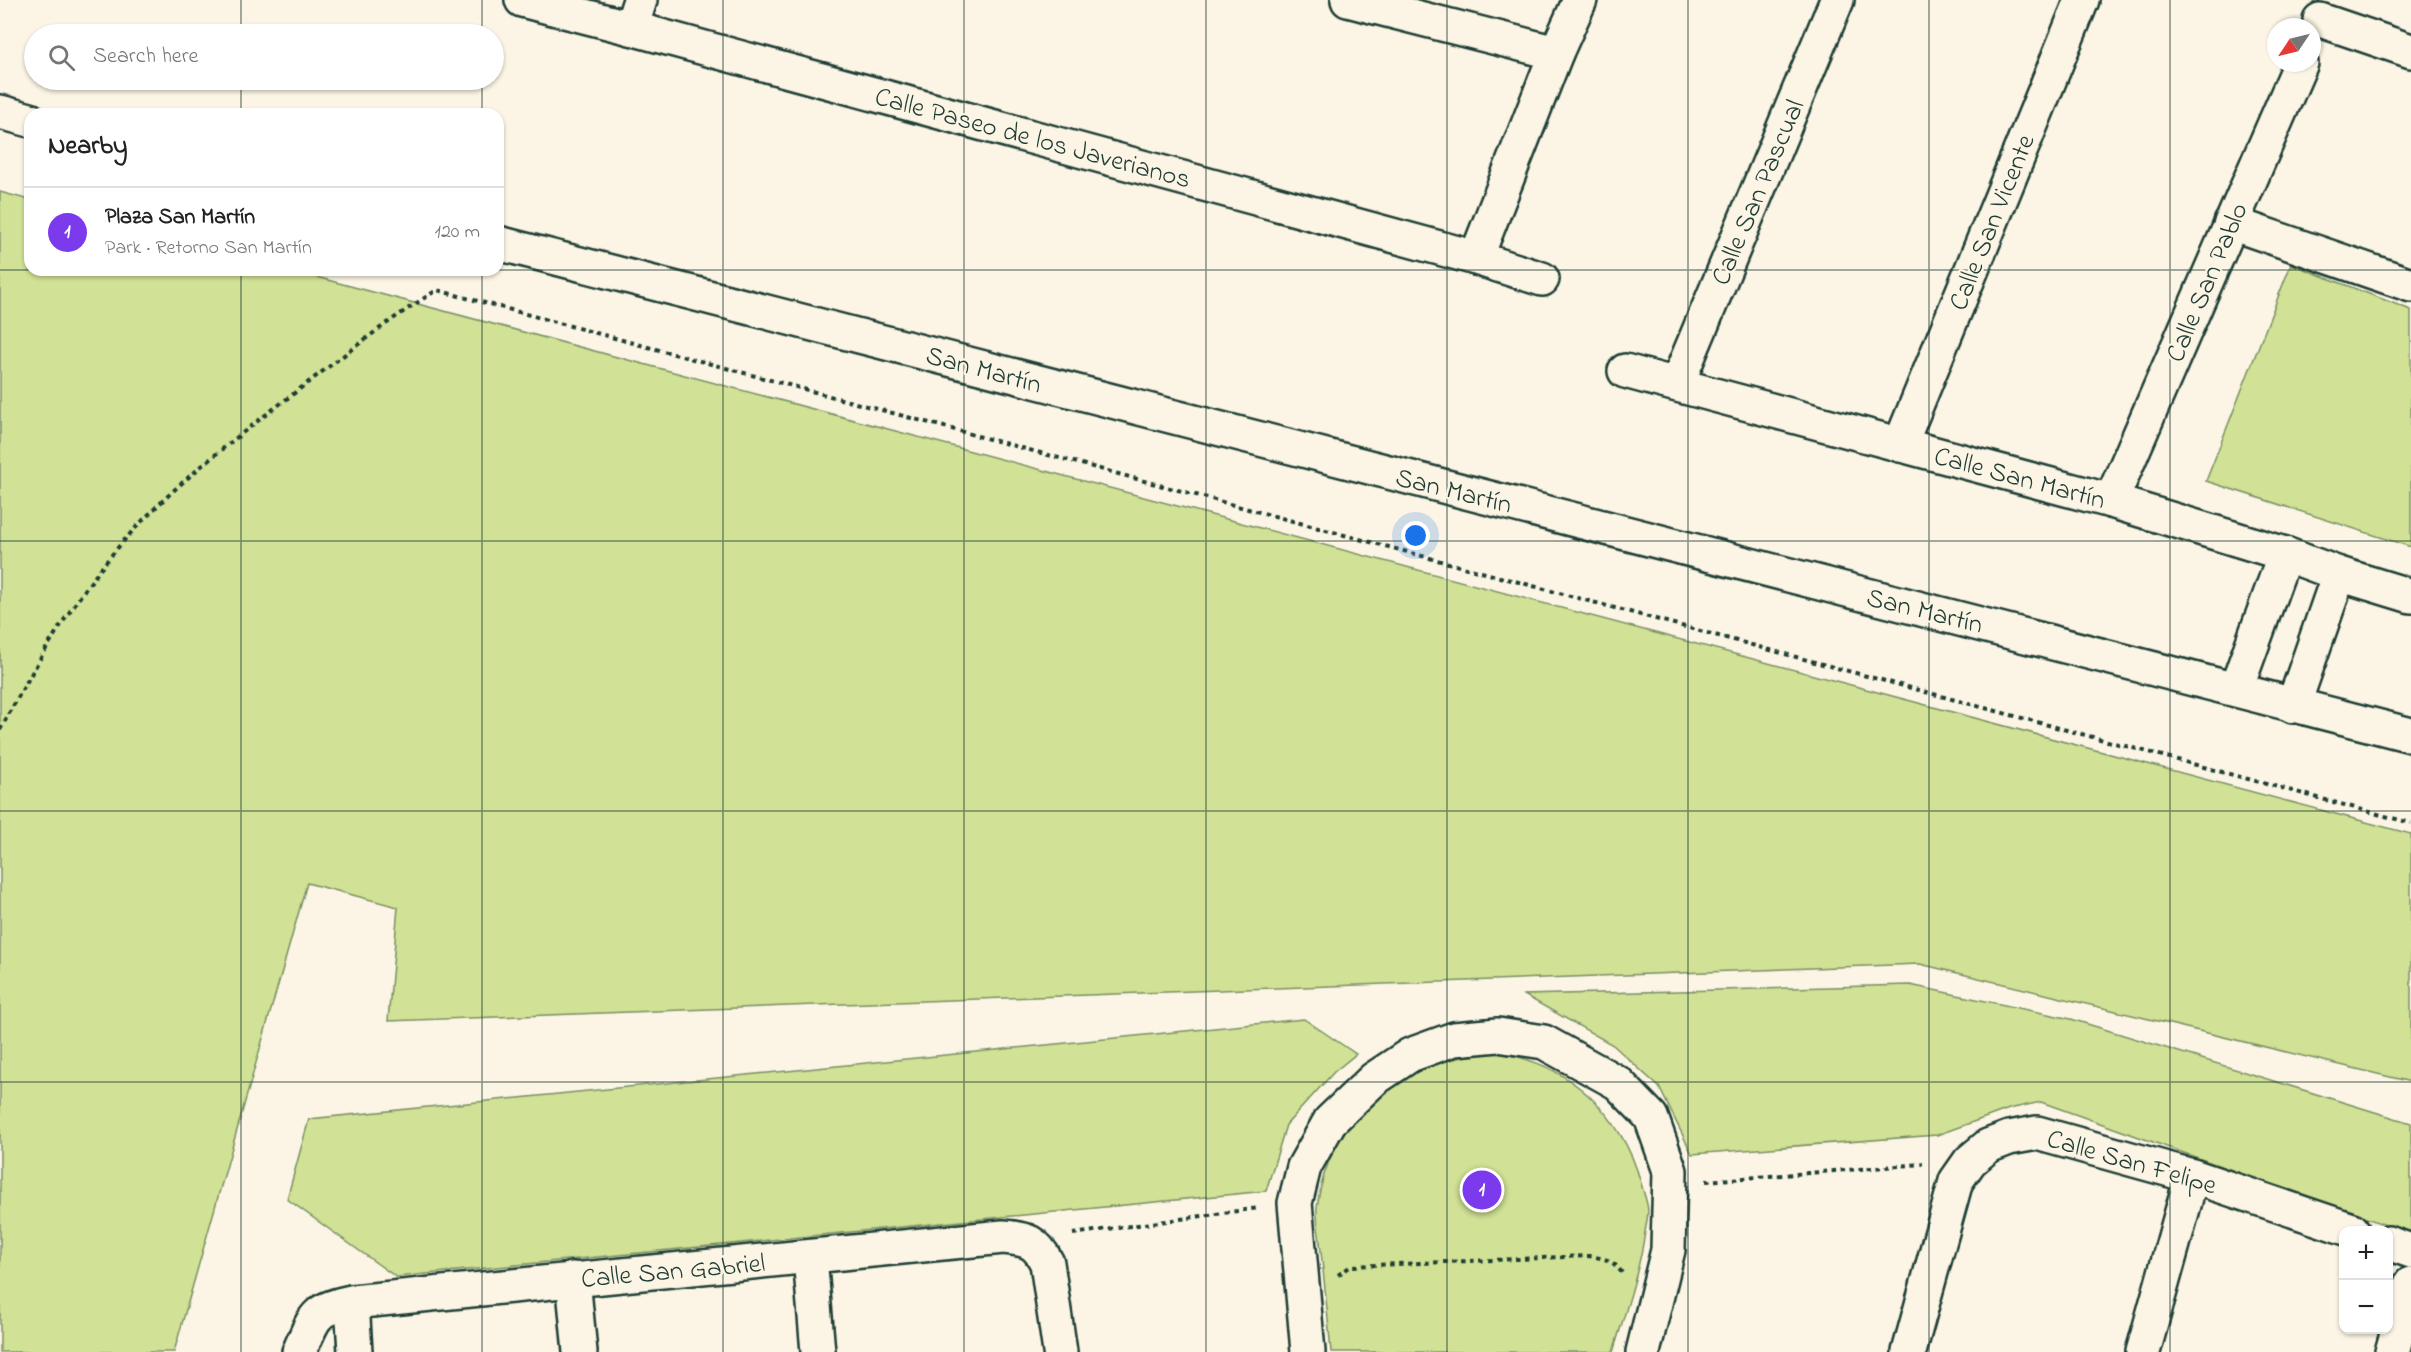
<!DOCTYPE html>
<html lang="en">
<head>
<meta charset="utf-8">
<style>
  :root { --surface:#fff; --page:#f6f6f6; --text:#222; --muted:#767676; --line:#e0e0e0; --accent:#7c3aed }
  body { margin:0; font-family:"Indie Flower",sans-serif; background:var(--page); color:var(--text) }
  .controls { position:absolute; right:18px; bottom:18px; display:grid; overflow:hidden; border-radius:12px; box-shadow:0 2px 4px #0004 }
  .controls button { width:54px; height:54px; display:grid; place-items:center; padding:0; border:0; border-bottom:2px solid var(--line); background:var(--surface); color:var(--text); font:30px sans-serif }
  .compass { position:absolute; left:2267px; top:18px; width:54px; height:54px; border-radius:50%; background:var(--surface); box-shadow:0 2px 4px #0004; rotate:235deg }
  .you { position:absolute; left:1416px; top:536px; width:21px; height:21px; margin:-15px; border:4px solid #fff; border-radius:50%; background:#1a73e8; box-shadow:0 0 0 9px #1a73e833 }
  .badge { display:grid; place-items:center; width:39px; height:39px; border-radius:50%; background:var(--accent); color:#fff; font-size:20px; font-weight:700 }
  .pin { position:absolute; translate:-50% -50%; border:3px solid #fff; box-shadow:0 2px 6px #0006 }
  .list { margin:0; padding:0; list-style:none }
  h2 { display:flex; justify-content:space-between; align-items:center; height:78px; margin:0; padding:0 24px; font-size:26px }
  h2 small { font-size:20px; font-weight:400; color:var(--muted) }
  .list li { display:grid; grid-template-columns:39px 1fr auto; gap:18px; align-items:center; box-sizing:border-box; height:90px; padding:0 24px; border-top:2px solid var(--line) }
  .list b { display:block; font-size:22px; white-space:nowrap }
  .list p { margin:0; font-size:20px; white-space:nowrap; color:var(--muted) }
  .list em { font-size:20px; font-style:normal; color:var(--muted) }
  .icon { flex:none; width:33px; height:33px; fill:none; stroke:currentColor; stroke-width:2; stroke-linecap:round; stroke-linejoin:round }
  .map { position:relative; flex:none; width:2411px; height:1352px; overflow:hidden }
  .search { position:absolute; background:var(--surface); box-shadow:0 2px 4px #0004; left:24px; top:24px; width:480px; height:66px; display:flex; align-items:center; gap:15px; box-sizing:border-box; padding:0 21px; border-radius:33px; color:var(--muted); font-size:22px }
  .panel { position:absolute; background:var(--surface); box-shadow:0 2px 4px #0004; left:24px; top:108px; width:480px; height:168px; border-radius:18px }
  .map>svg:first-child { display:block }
  .green { fill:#d1e195; stroke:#788f64; stroke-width:1.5 }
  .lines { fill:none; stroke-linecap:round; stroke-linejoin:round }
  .street-casing { stroke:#1f3d34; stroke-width:38 }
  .path { stroke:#1f3d34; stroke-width:4; stroke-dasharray:4.5 4.5; stroke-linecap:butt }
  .street { stroke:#fcf5e5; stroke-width:33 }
  .grid { fill:none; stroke:#1f3d34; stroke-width:1.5; stroke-opacity:0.55 }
  .labels { text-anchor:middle; stroke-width:4.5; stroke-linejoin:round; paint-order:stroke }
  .street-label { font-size:27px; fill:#1f3d34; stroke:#fcf5e5 }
</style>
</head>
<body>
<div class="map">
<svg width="2411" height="1352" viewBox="0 0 2411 1352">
  <rect width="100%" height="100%" fill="#fcf5e5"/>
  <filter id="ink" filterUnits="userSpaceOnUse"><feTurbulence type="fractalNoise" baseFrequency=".0167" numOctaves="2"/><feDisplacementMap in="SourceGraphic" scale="12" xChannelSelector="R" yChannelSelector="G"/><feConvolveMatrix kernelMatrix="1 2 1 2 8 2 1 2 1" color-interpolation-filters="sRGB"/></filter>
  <g filter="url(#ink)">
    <g class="green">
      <path d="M 0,192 L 30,200 L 30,270 L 290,270 L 2411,834 L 2411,1082 L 1920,964 L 388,1021 L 398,907 L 307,883 L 174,1352 L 0,1352 Z"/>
      <path d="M 2291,264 L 2411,310 L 2411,547 L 2206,481 Z"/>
      <path d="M 1910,985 L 2071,1019 L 2411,1123 L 2411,1234 L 2041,1102 L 2009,1109 L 1937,1135 L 1692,1154 L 1659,1087 L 1613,1045 L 1524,995 Z"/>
      <path d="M 1304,1019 L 1356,1054 L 1334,1072 L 1286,1125 L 1266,1191 L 396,1277 L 287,1199 L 309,1119 Z"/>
      <path d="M 1497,1053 C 1568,1062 1622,1114 1641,1183 C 1643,1191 1647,1201 1648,1210 C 1648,1217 1646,1225 1645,1232 C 1639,1273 1625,1313 1613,1352 L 1331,1352 C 1328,1319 1325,1286 1321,1252 C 1320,1238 1316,1221 1317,1207 C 1330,1111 1404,1058 1497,1053 Z"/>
    </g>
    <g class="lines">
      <defs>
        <g id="street">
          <path d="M 522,0 L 631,28 L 1476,258 L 1542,279"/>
          <path d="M 1348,0 L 1556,53"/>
          <path d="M 2320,20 L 2411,51"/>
          <path d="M 631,28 L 640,0"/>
          <path d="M 0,112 L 30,120"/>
          <path d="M 2231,223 L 2411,285"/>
          <path d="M 498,243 L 2411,735"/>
          <path d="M 1476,258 L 1556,53 L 1580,0"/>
          <path d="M 1625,371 L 2111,501 L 2285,554 L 2339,574 L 2411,596"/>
          <path d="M 1677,384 L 1837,0"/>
          <path d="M 1900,445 L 2082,0"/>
          <path d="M 2111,501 L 2301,63"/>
          <path d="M 2236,689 L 2285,554"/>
          <path d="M 2293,706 L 2339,574"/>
          <path d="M 2388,1243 L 2411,1251"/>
          <path d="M 810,1257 L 818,1352"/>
          <path d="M 573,1279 L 580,1352"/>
          <path d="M 352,1302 L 355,1352"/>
          <path d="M 299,1352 C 315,1317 312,1310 352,1302 L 1003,1237 C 1027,1239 1036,1241 1047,1263 L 1060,1352"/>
          <path d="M 1308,1352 L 1295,1203 L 1304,1167 L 1330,1121 L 1374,1079 L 1410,1055 L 1454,1039 L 1498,1035 L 1544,1042 L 1618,1083 L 1651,1117 L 1670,1171 L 1668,1250 L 1643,1352"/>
          <path d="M 1909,1352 L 1956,1181 L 1970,1161 L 1988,1146 L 2009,1138 L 2037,1133 L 2192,1176 L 2352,1230"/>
          <path d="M 2143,1352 L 2192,1176"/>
          <path d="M 2392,1352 L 2411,1284"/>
        </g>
      </defs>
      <use href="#street" class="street-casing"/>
      <g class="path">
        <path d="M 0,730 C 29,677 59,623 96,575 C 150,502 225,446 297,391 C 343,356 388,320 437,290 L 2411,823"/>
        <path d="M 1706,1181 L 1923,1164"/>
        <path d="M 1073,1234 L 1259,1208"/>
        <path d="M 1338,1275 L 1351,1266 L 1588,1256 C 1604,1258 1615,1260 1623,1275"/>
      </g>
      <use href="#street" class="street"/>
    </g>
  </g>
  <path class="grid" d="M 241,0 L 241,34M 482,0 L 482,34M 723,0 L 723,1352M 964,0 L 964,1352M 1206,0 L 1206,1352M 1447,0 L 1447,1352M 1688,0 L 1688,1352M 1929,0 L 1929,1352M 2170,0 L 2170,1352M 241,80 L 241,114M 482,80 L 482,114M 0,270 L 2411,270M 241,270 L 241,1352M 482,270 L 482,1352M 0,541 L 2411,541M 0,811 L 2411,811M 0,1082 L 2411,1082"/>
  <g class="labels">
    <g class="street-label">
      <text transform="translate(1033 137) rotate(15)" y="9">Calle Paseo de los Javerianos</text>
      <text transform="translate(1757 192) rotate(-67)" y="9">Calle San Pascual</text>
      <text transform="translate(1991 222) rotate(-68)" y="9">Calle San Vicente</text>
      <text transform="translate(2206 282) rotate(-67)" y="9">Calle San Pablo</text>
      <text transform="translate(984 369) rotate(15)" y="9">San Martín</text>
      <text transform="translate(2020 477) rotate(15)" y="9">Calle San Martín</text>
      <text transform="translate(1454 490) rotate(14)" y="9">San Martín</text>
      <text transform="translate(1925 610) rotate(14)" y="9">San Martín</text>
      <text transform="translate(2132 1161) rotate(16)" y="9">Calle San Felipe</text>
      <text transform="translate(673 1270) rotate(-5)" y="9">Calle San Gabriel</text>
    </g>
  </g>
</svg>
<div class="controls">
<button>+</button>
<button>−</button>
</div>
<svg class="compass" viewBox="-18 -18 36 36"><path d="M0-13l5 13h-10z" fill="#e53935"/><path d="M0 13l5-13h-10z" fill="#767676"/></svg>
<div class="you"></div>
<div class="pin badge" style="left:1482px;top:1190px">1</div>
<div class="search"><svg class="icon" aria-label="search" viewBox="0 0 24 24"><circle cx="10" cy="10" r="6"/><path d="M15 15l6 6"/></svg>Search here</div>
<section class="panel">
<h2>Nearby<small></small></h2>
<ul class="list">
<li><span class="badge">1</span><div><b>Plaza San Martín</b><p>Park · Retorno San Martín</p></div><em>120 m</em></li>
</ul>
</section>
</div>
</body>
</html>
